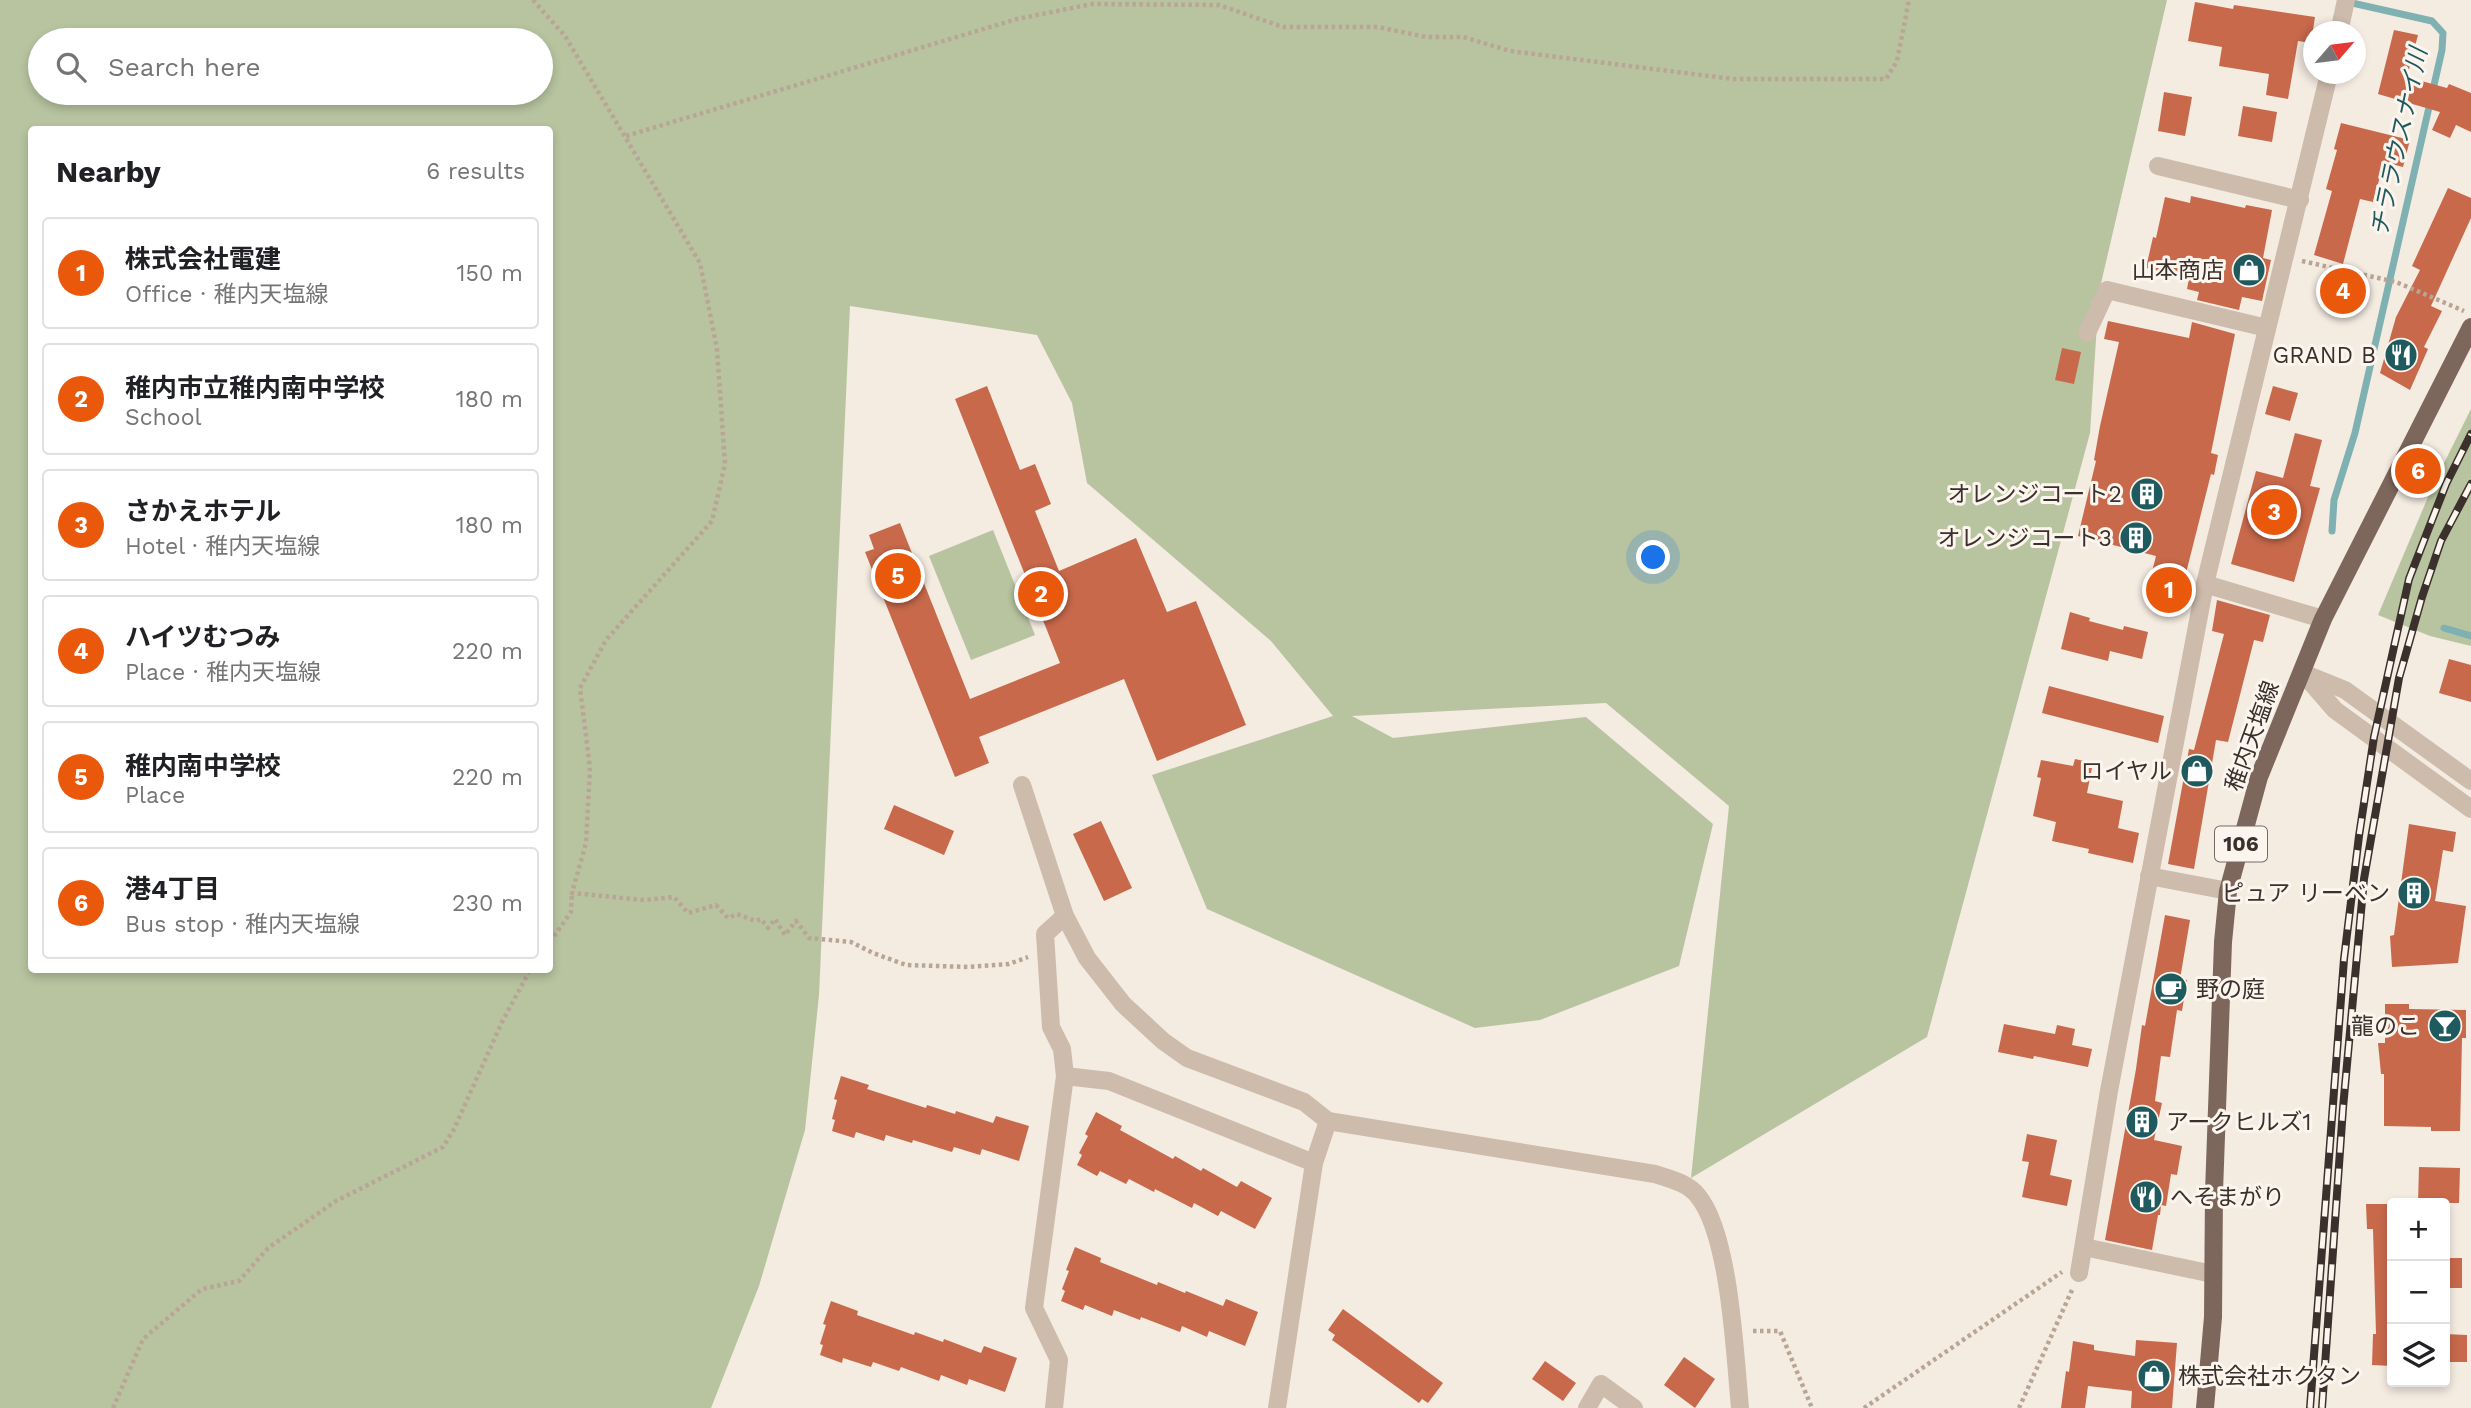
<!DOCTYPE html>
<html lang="en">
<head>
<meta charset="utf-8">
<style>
  :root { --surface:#fff; --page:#f2f2f2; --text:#202124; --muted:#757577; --line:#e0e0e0; --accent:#ea580c }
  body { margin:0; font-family:"Work Sans","Noto Sans JP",sans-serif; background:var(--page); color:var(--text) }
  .controls { position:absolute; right:21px; bottom:21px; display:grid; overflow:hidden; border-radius:7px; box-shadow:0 4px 10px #0003 }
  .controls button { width:63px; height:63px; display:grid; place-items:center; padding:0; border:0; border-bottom:2px solid var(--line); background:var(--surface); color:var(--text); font:35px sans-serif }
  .compass { position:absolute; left:2303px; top:21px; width:63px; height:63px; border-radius:50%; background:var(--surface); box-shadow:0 4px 10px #0003; rotate:62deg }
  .you { position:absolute; left:1654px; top:558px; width:24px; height:24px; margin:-18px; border:5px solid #fff; border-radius:50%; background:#1a73e8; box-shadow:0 0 0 10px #1a73e833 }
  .badge { display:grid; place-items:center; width:46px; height:46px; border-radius:50%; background:var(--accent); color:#fff; font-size:23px; font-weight:700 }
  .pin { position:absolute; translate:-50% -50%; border:4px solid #fff; box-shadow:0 2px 7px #0006 }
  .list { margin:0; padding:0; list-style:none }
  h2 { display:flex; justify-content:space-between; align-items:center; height:91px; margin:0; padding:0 28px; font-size:30px }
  h2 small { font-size:23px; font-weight:400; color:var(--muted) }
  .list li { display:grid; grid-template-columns:46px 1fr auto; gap:21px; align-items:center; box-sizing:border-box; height:112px; margin:0 14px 14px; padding:0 14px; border:2px solid var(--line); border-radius:7px }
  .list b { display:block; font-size:26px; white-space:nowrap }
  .list p { margin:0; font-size:23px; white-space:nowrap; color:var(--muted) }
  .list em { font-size:23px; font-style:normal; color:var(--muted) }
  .icon { flex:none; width:38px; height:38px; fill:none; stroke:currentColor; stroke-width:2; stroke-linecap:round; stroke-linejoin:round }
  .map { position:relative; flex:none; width:2471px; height:1408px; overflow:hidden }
  .search { position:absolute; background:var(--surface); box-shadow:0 4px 10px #0003; left:28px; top:28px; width:525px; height:77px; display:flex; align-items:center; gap:18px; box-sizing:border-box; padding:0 24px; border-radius:38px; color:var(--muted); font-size:26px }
  .panel { position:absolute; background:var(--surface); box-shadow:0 4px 10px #0003; left:28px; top:126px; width:525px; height:847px; border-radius:7px }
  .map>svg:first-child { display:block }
  .green { fill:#b8c4a0; fill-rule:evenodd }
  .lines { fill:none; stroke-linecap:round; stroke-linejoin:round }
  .stream { stroke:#7fb0b2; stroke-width:7 }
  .building { fill:#c8694b }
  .path { stroke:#b9a596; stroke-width:4.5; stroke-dasharray:3.5 3.5; stroke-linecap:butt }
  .minor { stroke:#cdbbac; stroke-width:18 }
  .major { stroke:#7d675c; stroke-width:18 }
  .rail-casing { stroke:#3b302b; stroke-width:8 }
  .rail { stroke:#fbf5ee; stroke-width:5; stroke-dasharray:16; stroke-linecap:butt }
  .labels { text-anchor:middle; stroke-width:6; stroke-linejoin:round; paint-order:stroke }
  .shield { fill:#fbf5ee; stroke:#756b66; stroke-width:2 }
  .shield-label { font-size:21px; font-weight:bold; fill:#3b302b }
  .poi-label { font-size:23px; fill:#3b302b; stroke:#fbf5ee; text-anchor:end }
  .street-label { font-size:23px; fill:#3b302b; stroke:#fbf5ee }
  .water-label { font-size:24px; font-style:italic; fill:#1f5a5e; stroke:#fbf5ee }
</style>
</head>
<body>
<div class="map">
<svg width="2471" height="1408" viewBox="0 0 2471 1408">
  <rect width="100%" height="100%" fill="#f4ebe1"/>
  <g class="green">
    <path d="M 0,0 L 2167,0 L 2099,292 L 2090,433 L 1927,1037 L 1691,1178 L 1729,806 L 1606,703 L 1352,716 L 1393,738 L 1586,717 L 1713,824 L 1679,966 L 1540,1020 L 1475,1028 L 1207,909 L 1152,775 L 1333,716 L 1271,641 L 1087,483 L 1072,403 L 1037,335 L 850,306 L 819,995 L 805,1130 L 759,1286 L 711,1408 L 0,1408 ZM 40,40 L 541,40 L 541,93 L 40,93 ZM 32,130 L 550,130 L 550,970 L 32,970 Z"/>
    <path d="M 2471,409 L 2471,646 L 2430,636 L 2378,615 L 2434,483 Z"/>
    <path d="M 993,530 L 1035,635 L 971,660 L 929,556 Z"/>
  </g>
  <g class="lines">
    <g class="stream">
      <path d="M 2332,531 L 2334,500 L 2355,433 L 2442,50 L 2443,33 L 2432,21 L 2348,2"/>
      <path d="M 2444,628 L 2471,636"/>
    </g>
  </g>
  <g class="building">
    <path d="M 2195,2 L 2233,9 L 2234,5 L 2315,17 L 2311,43 L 2298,41 L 2288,99 L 2266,95 L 2269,74 L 2219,66 L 2222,47 L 2188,41 Z"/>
    <path d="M 2394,30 L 2418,35 L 2407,77 L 2447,88 L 2449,84 L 2471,93 L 2471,132 L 2456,125 L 2450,138 L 2432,130 L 2440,112 L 2378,94 Z"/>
    <path d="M 2164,92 L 2192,97 L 2185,136 L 2158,131 Z"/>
    <path d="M 2243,106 L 2277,112 L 2272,142 L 2238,136 Z"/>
    <path d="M 2341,123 L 2410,140 L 2403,167 L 2384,162 L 2373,202 L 2360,199 L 2343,264 L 2314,255 L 2332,191 L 2326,189 L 2337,150 L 2334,149 Z"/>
    <path d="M 2448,188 L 2471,198 L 2471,218 L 2431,306 L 2442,311 L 2424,347 L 2428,349 L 2410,390 L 2380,373 L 2396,317 L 2420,270 L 2412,266 Z"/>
    <path d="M 2191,196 L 2245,208 L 2246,205 L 2272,210 L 2263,258 L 2271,260 L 2262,301 L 2242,297 L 2239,310 L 2197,300 L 2199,292 L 2187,289 L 2189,278 L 2146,268 L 2153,237 L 2156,238 L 2165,197 L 2190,203 Z"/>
    <path d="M 2326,270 L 2368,281 L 2359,311 L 2318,300 Z"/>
    <path d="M 2108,321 L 2189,338 L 2192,322 L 2235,334 L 2211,453 L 2218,455 L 2214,475 L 2211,474 L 2184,581 L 2192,584 L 2187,606 L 2146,596 L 2156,556 L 2078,536 L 2096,461 L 2094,460 L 2100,426 L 2119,342 L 2104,339 Z"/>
    <path d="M 2062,348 L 2081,352 L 2074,384 L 2055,380 Z"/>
    <path d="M 987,386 L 1020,470 L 1035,464 L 1051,504 L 1035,511 L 1059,571 L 1136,538 L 1167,612 L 1196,601 L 1246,725 L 1157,761 L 1124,679 L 979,737 L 989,763 L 955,777 L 865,552 L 874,549 L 869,535 L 900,523 L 970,699 L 1060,663 L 955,399 Z"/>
    <path d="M 2273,386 L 2298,393 L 2290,421 L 2265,414 Z"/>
    <path d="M 2295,433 L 2322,440 L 2310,486 L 2320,488 L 2294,582 L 2231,564 L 2256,471 L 2283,478 Z"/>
    <path d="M 2217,600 L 2270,615 L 2263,642 L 2254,640 L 2228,742 L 2216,740 L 2194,869 L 2168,864 L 2189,749 L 2194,750 L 2224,634 L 2212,631 Z"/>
    <path d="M 2070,612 L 2090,618 L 2089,621 L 2123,630 L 2124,626 L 2148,632 L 2142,659 L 2110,651 L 2108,661 L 2061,649 Z"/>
    <path d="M 2449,659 L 2471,665 L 2471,702 L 2439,693 Z"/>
    <path d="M 2049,686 L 2164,716 L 2158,743 L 2042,713 Z"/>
    <path d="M 2075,759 L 2093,763 L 2087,793 L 2123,801 L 2118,828 L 2139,833 L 2133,863 L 2088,853 L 2089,849 L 2052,841 L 2056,822 L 2033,816 L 2041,778 L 2037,777 L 2041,760 L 2073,766 Z"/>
    <path d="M 894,805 L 954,831 L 944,855 L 884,829 Z"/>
    <path d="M 1101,821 L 1132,888 L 1104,901 L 1073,834 Z"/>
    <path d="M 2409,824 L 2456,832 L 2453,852 L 2443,850 L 2435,901 L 2466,906 L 2458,963 L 2392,967 L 2390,936 L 2394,935 Z"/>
    <path d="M 2165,915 L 2190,920 L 2180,979 L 2187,980 L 2182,1011 L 2177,1010 L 2170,1057 L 2161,1056 L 2155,1101 L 2162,1103 L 2154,1140 L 2182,1146 L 2177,1175 L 2171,1174 L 2166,1206 L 2161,1205 L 2160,1215 L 2158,1215 L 2152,1250 L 2105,1240 L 2136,1069 L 2142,1025 L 2145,1026 Z"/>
    <path d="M 2385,1004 L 2409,1004 L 2409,1009 L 2466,1010 L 2466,1038 L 2462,1038 L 2460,1131 L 2431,1131 L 2431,1127 L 2384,1126 L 2384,1074 L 2381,1074 L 2378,1043 L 2385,1043 Z"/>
    <path d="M 2004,1024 L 2055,1034 L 2057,1025 L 2075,1029 L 2072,1045 L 2092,1049 L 2088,1067 L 2034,1056 L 2033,1059 L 1998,1052 Z"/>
    <path d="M 841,1076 L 869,1085 L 867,1089 L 926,1108 L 927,1105 L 955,1114 L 956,1111 L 993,1123 L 996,1116 L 1029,1126 L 1019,1161 L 982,1149 L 980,1155 L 954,1147 L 952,1152 L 913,1140 L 912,1143 L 886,1135 L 884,1141 L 856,1132 L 854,1138 L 832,1131 L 835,1120 L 832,1119 L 837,1100 L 834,1099 Z"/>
    <path d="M 1096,1112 L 1122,1126 L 1120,1130 L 1173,1159 L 1175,1156 L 1201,1171 L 1203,1168 L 1237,1187 L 1241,1181 L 1272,1198 L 1255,1229 L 1221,1211 L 1218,1216 L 1194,1203 L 1192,1208 L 1155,1189 L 1154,1192 L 1129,1179 L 1126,1184 L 1100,1171 L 1097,1176 L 1077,1165 L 1082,1155 L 1079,1153 L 1088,1136 L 1085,1134 Z"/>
    <path d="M 2027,1134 L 2057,1140 L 2050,1175 L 2072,1180 L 2067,1206 L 2022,1197 L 2029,1162 L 2022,1161 Z"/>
    <path d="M 2419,1167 L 2460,1168 L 2459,1203 L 2418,1203 Z"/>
    <path d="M 2366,1204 L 2392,1204 L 2392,1366 L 2372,1365 L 2373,1334 L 2376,1334 L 2373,1229 L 2367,1229 Z"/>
    <path d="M 1075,1247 L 1101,1258 L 1100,1262 L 1157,1285 L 1158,1282 L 1185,1293 L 1186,1291 L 1223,1306 L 1226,1299 L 1258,1312 L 1245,1346 L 1209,1331 L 1207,1337 L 1182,1326 L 1180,1332 L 1141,1317 L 1140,1320 L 1114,1310 L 1112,1316 L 1085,1305 L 1083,1310 L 1061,1301 L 1065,1291 L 1062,1289 L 1069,1271 L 1066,1270 Z"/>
    <rect x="2445" y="1258" width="17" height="30"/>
    <path d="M 831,1301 L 858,1311 L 857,1315 L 914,1335 L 915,1332 L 943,1342 L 944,1339 L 981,1353 L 984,1346 L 1017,1358 L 1005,1392 L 969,1379 L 967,1385 L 941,1375 L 939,1381 L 901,1367 L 899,1371 L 873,1362 L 871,1367 L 843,1358 L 842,1363 L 820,1355 L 823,1345 L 820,1344 L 826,1325 L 823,1324 Z"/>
    <path d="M 1343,1309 L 1443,1383 L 1428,1403 L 1422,1399 L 1419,1403 L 1332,1340 L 1335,1335 L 1328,1330 Z"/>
    <path d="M 2445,1334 L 2467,1335 L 2467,1362 L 2445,1362 Z"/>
    <path d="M 2136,1340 L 2177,1343 L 2172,1408 L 2131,1408 L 2132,1391 L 2088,1386 L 2085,1408 L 2061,1408 L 2066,1371 L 2069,1372 L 2073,1341 L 2094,1345 L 2094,1350 L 2135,1356 Z"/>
    <path d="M 1684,1357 L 1715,1379 L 1695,1408 L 1664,1385 Z"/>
    <path d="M 1545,1361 L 1576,1383 L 1563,1401 L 1532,1379 Z"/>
  </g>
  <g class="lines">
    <g class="path">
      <path d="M 533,0 L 565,36 L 700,263 L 717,349 L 725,464 L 712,521 L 606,640 L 580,688 L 590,768 L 586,843 L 572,893 L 644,900 L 674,897 L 688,913 L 716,905 L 728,918 L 737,914 L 755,921 L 761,919 L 768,928 L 775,919 L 785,935 L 796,921 L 809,938 L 851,942 L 873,953 L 906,965 L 969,967 L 1009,964 L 1028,957"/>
      <path d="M 626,136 L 1017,19 L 1092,4 L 1219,5 L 1283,27 L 1378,27 L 1426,37 L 1463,37 L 1510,51 L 1733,79 L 1886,79 L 1897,61 L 1909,0"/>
      <path d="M 2302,261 L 2396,282 L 2464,311"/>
      <path d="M 550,942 L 571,912 L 572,893"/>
      <path d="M 1753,1331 L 1780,1331 L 1812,1408"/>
      <path d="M 113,1408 L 143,1339 L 202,1289 L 239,1281 L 268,1248 L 336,1201 L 443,1147 L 454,1129 L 502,1022 L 530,970"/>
      <path d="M 1864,1408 L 2062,1272"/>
      <path d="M 2019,1408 L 2072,1290"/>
    </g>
    <g class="minor">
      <path d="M 2339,32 L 2346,0"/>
      <path d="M 2158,166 L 2300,200"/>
      <path d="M 2087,333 L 2107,290 L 2267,328"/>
      <path d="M 2205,584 L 2323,619"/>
      <path d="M 2302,672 L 2335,710 L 2471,809"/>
      <path d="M 2308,675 L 2345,690 L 2471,781"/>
      <path d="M 1022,785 L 1065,916 L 1087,958 L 1123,1004 L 1163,1041 L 1187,1058 L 1304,1102 L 1328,1121 L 1655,1174 C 1670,1179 1688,1183 1698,1196 C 1730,1235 1735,1356 1740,1408"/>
      <path d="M 2149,876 L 2228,891"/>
      <path d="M 1065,916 L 1045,934 L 1051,1027 L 1062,1049 L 1065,1076"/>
      <path d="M 2084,1247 L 2213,1274"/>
      <path d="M 2079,1273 L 2109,1091 L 2205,584 L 2329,74"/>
      <path d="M 1054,1408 L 1059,1360 L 1034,1308 L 1065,1076 L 1109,1081 L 1314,1163"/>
      <path d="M 1277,1408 L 1314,1163 L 1328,1121"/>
      <path d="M 1587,1408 L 1601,1384 L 1634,1408"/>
    </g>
    <path class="major" d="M 2205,1408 L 2213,1317 L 2214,1192 L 2223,942 L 2228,891 L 2259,777 L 2323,619 L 2471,327"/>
    <defs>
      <g id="rail">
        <path d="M 2310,1408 L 2344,959 L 2359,836 L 2374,737 L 2409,579 L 2446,484 L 2471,434"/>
        <path d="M 2322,1408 L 2343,1108 L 2364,879 L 2399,678 L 2422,597 L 2441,541 L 2471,484"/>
      </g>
    </defs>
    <use href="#rail" class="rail-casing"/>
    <use href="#rail" class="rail"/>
  </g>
  <defs>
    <symbol id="shop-disc" viewBox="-11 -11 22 22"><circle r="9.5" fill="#1f5a5e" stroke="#fbf5ee"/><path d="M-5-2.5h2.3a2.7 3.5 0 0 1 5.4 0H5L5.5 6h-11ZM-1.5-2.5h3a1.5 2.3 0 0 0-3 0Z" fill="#fff"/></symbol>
    <symbol id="restaurant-disc" viewBox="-11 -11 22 22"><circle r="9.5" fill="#1f5a5e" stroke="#fbf5ee"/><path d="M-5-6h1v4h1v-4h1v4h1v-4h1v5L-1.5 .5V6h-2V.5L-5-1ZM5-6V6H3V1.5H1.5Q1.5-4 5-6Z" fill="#fff"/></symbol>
    <symbol id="building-disc" viewBox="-11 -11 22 22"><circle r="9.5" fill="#1f5a5e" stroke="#fbf5ee"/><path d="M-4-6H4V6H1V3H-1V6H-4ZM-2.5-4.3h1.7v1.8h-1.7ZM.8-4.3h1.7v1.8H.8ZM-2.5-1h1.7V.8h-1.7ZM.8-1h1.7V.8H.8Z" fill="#fff"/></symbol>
    <symbol id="cafe-disc" viewBox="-11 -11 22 22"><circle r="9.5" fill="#1f5a5e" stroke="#fbf5ee"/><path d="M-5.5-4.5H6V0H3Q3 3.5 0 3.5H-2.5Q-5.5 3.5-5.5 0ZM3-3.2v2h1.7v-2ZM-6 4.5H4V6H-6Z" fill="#fff"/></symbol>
    <symbol id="bar-disc" viewBox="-11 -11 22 22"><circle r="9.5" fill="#1f5a5e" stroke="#fbf5ee"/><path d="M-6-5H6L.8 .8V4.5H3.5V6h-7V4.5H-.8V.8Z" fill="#fff"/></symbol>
  </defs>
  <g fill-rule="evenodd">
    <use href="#shop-disc" x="2230" y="251" width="38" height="38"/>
    <use href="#restaurant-disc" x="2382" y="336" width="38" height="38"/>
    <use href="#building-disc" x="2128" y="475" width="38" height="38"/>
    <use href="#building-disc" x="2117" y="519" width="38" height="38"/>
    <use href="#shop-disc" x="2178" y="752" width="38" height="38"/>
    <use href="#building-disc" x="2395" y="874" width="38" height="38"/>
    <use href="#cafe-disc" x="2152" y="970" width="38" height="38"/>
    <use href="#bar-disc" x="2426" y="1007" width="38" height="38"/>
    <use href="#building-disc" x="2123" y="1103" width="38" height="38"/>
    <use href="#restaurant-disc" x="2127" y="1178" width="38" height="38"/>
    <use href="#shop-disc" x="2135" y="1357" width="38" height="38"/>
  </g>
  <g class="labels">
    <rect class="shield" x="2215" y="826.5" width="52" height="35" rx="5"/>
    <g class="shield-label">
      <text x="2241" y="851">106</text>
    </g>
    <g class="poi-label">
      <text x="2224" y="278">山本商店</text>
      <text x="2376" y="363">GRAND B</text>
      <text x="2122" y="502">オレンジコート2</text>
      <text x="2112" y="546">オレンジコート3</text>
      <text x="2172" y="779">ロイヤル</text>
      <text x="2390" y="901">ピュア リーベン</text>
      <text x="2196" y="997" text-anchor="start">野の庭</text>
      <text x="2420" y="1034">龍のこ</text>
      <text x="2166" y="1130" text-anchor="start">アークヒルズ1</text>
      <text x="2170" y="1205" text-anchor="start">へそまがり</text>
      <text x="2178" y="1384" text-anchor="start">株式会社ホクタン</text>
    </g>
    <g class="street-label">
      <text transform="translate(2252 736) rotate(-70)" y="8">稚内天塩線</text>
    </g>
    <g class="water-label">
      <text transform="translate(2399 142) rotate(-78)" y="8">チララウスナイ川</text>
    </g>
  </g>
</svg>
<div class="controls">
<button>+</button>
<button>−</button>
<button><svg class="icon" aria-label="layers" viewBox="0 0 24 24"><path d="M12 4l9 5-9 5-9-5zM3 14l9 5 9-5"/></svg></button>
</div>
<svg class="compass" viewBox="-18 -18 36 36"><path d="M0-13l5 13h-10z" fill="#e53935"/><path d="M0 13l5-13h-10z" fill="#757577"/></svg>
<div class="you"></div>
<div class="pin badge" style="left:2169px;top:590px">1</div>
<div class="pin badge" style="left:1041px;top:594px">2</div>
<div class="pin badge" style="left:2274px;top:512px">3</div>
<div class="pin badge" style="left:2343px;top:291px">4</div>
<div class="pin badge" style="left:898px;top:576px">5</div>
<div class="pin badge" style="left:2418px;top:471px">6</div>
<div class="search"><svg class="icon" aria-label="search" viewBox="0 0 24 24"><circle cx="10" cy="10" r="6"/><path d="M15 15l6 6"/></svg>Search here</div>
<section class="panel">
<h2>Nearby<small>6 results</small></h2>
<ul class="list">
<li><span class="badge">1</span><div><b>株式会社電建</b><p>Office · 稚内天塩線</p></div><em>150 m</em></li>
<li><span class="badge">2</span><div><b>稚内市立稚内南中学校</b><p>School</p></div><em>180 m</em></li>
<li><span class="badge">3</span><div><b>さかえホテル</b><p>Hotel · 稚内天塩線</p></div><em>180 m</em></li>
<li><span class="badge">4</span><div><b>ハイツむつみ</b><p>Place · 稚内天塩線</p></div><em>220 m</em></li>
<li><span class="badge">5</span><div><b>稚内南中学校</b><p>Place</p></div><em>220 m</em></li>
<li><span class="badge">6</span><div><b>港4丁目</b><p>Bus stop · 稚内天塩線</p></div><em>230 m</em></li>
</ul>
</section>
</div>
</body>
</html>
